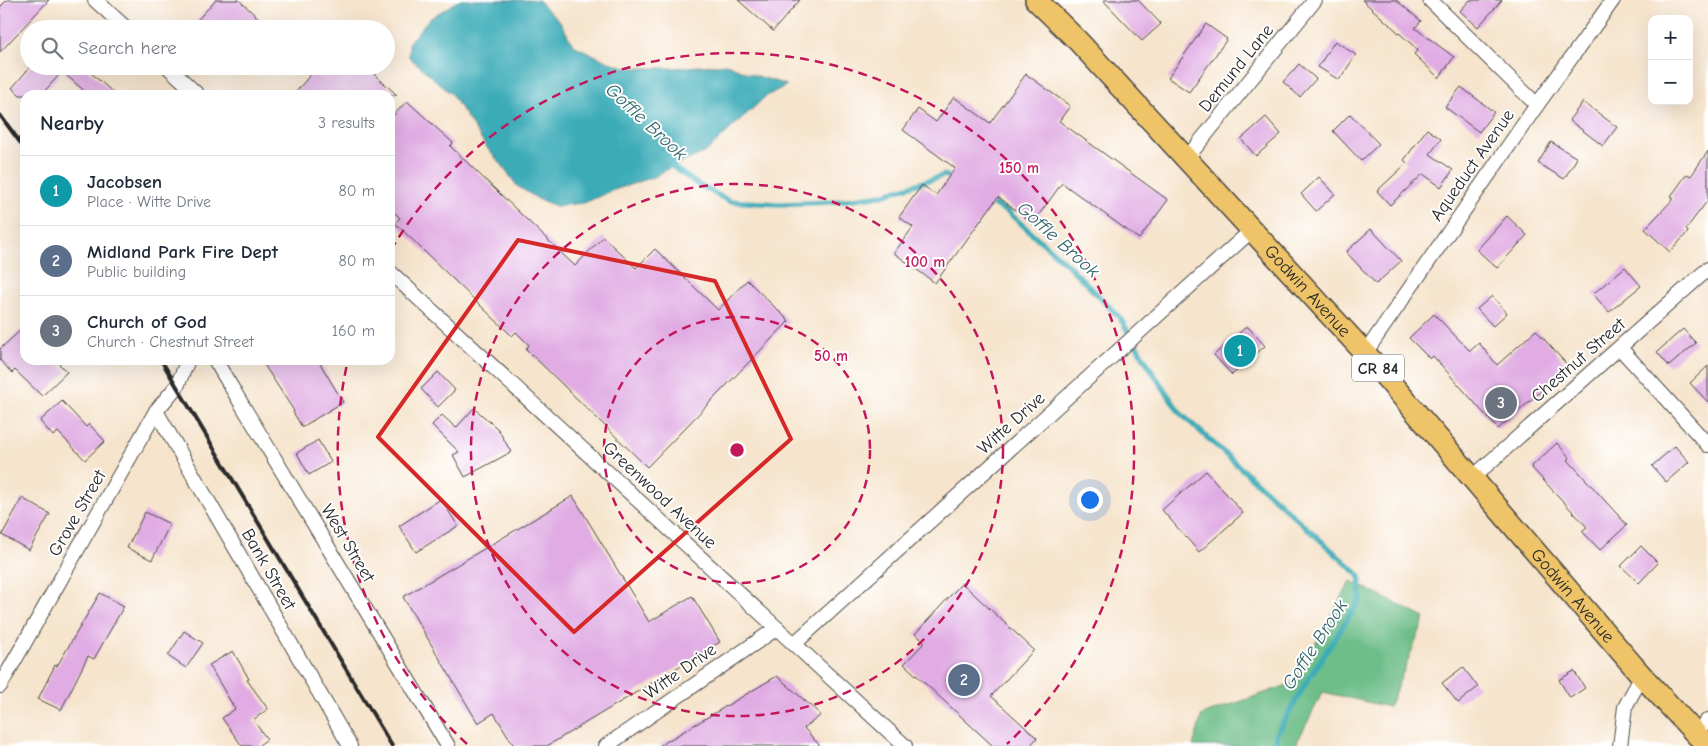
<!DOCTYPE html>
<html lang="en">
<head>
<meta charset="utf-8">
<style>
  :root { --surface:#fff; --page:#f2f2f3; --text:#1f2937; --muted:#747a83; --line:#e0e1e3; --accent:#b5179e }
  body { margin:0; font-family:"Comic Neue",sans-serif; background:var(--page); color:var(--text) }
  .controls { position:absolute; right:15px; top:15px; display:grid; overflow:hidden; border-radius:10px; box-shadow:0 5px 20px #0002 }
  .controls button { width:45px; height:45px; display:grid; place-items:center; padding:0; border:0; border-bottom:1px solid var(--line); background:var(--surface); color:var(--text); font:25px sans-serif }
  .you { position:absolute; left:1089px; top:499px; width:18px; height:18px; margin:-12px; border:4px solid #fff; border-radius:50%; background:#1a73e8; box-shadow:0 0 0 8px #1a73e833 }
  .badge { display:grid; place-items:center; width:32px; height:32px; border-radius:50%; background:var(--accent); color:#fff; font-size:16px; font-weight:700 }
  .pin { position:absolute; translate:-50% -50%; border:2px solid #fff; box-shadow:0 1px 5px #0006 }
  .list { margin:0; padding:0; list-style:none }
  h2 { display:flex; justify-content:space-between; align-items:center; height:65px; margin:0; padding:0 20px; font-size:21px }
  h2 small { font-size:16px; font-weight:400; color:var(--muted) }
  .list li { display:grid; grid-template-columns:32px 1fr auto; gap:15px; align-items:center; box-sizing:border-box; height:70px; padding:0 20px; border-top:1px solid var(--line) }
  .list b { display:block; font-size:19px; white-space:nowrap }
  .list p { margin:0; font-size:16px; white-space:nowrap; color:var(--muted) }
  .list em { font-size:16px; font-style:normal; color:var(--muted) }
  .icon { flex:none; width:28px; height:28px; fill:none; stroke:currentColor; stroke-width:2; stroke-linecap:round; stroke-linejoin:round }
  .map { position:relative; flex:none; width:1708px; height:746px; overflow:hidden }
  .search { position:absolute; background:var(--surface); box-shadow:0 5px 20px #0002; left:20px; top:20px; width:375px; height:55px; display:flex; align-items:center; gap:12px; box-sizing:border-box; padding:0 18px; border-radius:28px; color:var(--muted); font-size:19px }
  .panel { position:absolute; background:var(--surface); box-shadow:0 5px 20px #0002; left:20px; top:90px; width:375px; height:275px; border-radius:15px }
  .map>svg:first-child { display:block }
  .forest { fill:#6ebe89; stroke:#4c745a }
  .water { fill:#3aabb7; stroke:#326b71 }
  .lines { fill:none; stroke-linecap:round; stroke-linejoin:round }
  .stream { stroke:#3aabb7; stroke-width:5.5 }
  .building { fill:#e0ace3 }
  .street-casing { stroke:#494743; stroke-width:16 }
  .primary-casing { stroke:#494743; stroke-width:24 }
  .street { stroke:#fff; stroke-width:14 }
  .primary { stroke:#efc469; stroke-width:21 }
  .rail { stroke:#2b2b2b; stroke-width:4 }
  .marked { fill:none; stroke:#d62828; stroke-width:4; stroke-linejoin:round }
  .ring { fill:none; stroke:#c2185b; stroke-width:2.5; stroke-dasharray:9 6 }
  .labels { text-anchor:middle; stroke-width:4; stroke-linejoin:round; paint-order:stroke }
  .shield { fill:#fff; stroke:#6b6b6b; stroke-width:1 }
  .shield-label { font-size:16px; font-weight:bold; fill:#2b2b2b }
  .street-label { font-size:18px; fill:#2b2b2b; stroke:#fff }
  .water-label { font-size:19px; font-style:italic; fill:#32656a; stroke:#fff }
  .centre { fill:#c2185b; stroke:#fff; stroke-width:2.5 }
  .ring-label { font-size:15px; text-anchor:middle; font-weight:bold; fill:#c2185b; stroke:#fff; stroke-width:4; stroke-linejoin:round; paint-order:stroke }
</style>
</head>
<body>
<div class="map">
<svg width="1708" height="746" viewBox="0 0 1708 746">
  <rect width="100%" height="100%" fill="#fff"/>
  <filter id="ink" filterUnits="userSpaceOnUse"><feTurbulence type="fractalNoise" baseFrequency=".02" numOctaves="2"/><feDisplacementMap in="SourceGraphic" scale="10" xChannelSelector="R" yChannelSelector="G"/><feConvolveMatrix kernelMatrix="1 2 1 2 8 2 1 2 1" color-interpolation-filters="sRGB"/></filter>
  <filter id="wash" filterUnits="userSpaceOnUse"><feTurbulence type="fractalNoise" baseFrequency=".0096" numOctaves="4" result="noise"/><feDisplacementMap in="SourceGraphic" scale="20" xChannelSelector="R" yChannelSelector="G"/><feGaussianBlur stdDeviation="1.12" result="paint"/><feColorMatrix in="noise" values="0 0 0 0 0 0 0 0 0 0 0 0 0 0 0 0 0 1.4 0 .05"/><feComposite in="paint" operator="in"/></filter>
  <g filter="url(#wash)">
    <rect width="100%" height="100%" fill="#f6e4cc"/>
    <path class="forest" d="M 1351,581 L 1425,618 L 1389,707 L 1323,692 L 1295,746 L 1193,746 L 1202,715 L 1293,683 Z"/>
    <path class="water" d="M 459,0 L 539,0 L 542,5 L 560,21 L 573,45 L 609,62 L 629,68 L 674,68 L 726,64 L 748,73 L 787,85 L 765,97 L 706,152 L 671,167 L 654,177 L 614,190 L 584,203 L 556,206 L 538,199 L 517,186 L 502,165 L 487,148 L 451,94 L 409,57 L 409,42 L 429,19 Z"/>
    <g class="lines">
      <g class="stream">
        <path d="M 666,162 L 697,184 L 729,201 L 779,204 L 832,202 L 882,195 L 945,175 L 955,181"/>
        <path d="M 988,201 L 1009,213 L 1070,267 L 1120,318 L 1153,373 L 1180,413 L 1360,576 L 1360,600 L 1310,676 L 1276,735 L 1277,746"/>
      </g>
    </g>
    <g id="blocks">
      <g class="building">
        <path d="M 7,0 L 49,0 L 0,52 L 0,7 Z"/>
        <path d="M 216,0 L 239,0 L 270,29 L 189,29 Z"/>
        <path d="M 738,0 L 800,0 L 773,31 Z"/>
        <path d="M 1103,0 L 1138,0 L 1161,24 L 1142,41 Z"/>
        <path d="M 1362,0 L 1396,0 L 1421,21 L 1415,28 L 1454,57 L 1439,78 L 1414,54 L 1418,50 Z"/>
        <path d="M 1470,0 L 1502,0 L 1478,27 L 1460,11 Z"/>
        <path d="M 1206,24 L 1227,39 L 1189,92 L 1168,78 Z"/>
        <path d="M 1335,41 L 1356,55 L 1339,80 L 1318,67 Z"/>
        <path d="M 1299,64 L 1316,79 L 1300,97 L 1283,82 Z"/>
        <path d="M 31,66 L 52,66 L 60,74 L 41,95 L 20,95 L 12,88 Z"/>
        <path d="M 72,66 L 83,66 L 116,95 L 89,95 L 65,74 Z"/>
        <path d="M 318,66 L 365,66 L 397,95 L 293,95 Z"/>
        <path d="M 1026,74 L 1070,106 L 1059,121 L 1168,200 L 1139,239 L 1062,183 L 1033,223 L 998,197 L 935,283 L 894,253 L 913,227 L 899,217 L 922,185 L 936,195 L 955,168 L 903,130 L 918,109 L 936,122 L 954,97 L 990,123 Z"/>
        <path d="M 1461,87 L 1494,112 L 1479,132 L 1445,107 Z"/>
        <path d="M 407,101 L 453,143 L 450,146 L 575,266 L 603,237 L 636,268 L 655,249 L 718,310 L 747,280 L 789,321 L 647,467 L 526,349 L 529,345 L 516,332 L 512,336 L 395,223 L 400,218 L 390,208 L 390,119 Z"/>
        <path d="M 1583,102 L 1617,127 L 1603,146 L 1569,120 Z"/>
        <path d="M 1350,114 L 1379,144 L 1361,161 L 1333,131 Z"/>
        <path d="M 1266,117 L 1281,134 L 1256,156 L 1241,139 Z"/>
        <path d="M 1427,129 L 1441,139 L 1430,154 L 1453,170 L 1441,187 L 1423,174 L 1390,205 L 1377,191 L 1407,163 L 1404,160 Z"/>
        <path d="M 1551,142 L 1577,158 L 1564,179 L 1538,163 Z"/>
        <path d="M 1708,151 L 1708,200 L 1686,229 L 1688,232 L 1670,252 L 1645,229 L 1674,198 L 1671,196 L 1687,174 L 1691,176 Z"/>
        <path d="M 1319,177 L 1335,194 L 1316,211 L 1301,194 Z"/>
        <path d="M 1507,216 L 1527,235 L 1497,268 L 1477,250 Z"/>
        <path d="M 1371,229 L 1401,261 L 1376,284 L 1346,252 Z"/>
        <path d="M 1625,267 L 1641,286 L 1609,312 L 1593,294 Z"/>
        <path d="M 1492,296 L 1507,313 L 1493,326 L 1477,309 Z"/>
        <path d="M 1434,314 L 1470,351 L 1479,343 L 1497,365 L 1536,330 L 1569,367 L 1498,429 L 1433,356 L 1430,359 L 1409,338 Z"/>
        <path d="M 25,326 L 25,360 L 55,360 L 67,372 L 42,396 L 15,370 L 12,373 L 0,360 L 0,349 Z"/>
        <path d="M 1247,326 L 1265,346 L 1232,375 L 1214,355 Z"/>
        <path d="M 1683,329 L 1696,343 L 1669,366 L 1657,352 Z"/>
        <path d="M 261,360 L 318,360 L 343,402 L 302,427 L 293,412 L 294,411 Z"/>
        <path d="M 1708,366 L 1708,402 L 1690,383 Z"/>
        <path d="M 438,372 L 455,390 L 438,407 L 421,389 Z"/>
        <path d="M 62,401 L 86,427 L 89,424 L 105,441 L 85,460 L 58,432 L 53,436 L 40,421 Z"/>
        <path d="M 474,408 L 498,429 L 511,452 L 465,477 L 453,455 L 459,452 L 432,425 L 442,415 L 456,428 Z"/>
        <path d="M 318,440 L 331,462 L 309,475 L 297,453 Z"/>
        <path d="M 1557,443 L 1570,458 L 1568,460 L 1627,525 L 1600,550 L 1582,531 L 1587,527 L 1531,467 Z"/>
        <path d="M 1675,446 L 1689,462 L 1666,482 L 1652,466 Z"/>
        <path d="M 1206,471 L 1243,513 L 1199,552 L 1162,510 Z"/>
        <path d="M 573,496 L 649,622 L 692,596 L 720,642 L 547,746 L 514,746 L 494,713 L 478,723 L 403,597 Z"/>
        <path d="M 22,498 L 50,514 L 29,550 L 2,535 Z"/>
        <path d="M 441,499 L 458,526 L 416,552 L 399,526 Z"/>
        <path d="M 145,512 L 170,524 L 152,560 L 127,548 Z"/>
        <path d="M 1641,546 L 1658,563 L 1639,583 L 1621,566 Z"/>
        <path d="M 962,583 L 1034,650 L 991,696 L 1037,738 L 1030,746 L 993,746 L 904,664 L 925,642 L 915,634 Z"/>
        <path d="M 100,593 L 124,606 L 94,659 L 88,656 L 61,710 L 38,699 L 55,665 L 57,666 Z"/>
        <path d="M 184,631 L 203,643 L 186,668 L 168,656 Z"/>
        <path d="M 233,651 L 249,679 L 247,680 L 268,709 L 253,720 L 267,739 L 258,746 L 242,746 L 222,718 L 235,709 L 209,665 Z"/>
        <path d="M 1463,667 L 1478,687 L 1458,703 L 1442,683 Z"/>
        <path d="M 1574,671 L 1585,688 L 1570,698 L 1559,680 Z"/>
        <path d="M 777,676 L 821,715 L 804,728 L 820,746 L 659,746 Z"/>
      </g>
    </g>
  </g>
  <g filter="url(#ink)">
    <use href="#blocks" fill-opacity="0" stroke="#494743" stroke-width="1"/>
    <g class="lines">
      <defs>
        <g id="street">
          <path d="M 95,0 L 127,29"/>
          <path d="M 1430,0 L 1537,105"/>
          <path d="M 167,66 L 198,95"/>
          <path d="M 1186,159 L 1315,0"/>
          <path d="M 390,272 L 905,746"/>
          <path d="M 1620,348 L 1708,445"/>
          <path d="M 1365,353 L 1537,105 L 1613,0"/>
          <path d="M 215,360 L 448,746"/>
          <path d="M 156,411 L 350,746"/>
          <path d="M 1472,478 L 1708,269"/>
          <path d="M 794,644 L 1252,230"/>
          <path d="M 0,686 L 156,411 L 177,386 L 188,360"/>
          <path d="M 1695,734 L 1708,720"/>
          <path d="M 606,746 L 777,628"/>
          <path d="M 1620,746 L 1625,707 L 1642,676"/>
        </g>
        <g id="primary">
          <path id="s1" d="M 1036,0 L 1078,41 L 1365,353 L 1642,676 L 1707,746"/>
        </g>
      </defs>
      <use href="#street" class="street-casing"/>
      <use href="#primary" class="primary-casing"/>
      <use href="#street" class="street"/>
      <use href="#primary" class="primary"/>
      <g class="rail">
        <path d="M 0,115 L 25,149"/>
        <path d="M 161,360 L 392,746"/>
      </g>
    </g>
  </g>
  <path class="marked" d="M 518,240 L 715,281 L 791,439 L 574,632 L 378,437 Z"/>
  <g class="ring">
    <circle cx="737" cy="450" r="133"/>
    <circle cx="737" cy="450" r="266"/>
    <path d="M467 744A399 399 0 0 1 348 360M391 250A399 399 0 1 1 1007 744"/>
  </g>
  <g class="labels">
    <rect class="shield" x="1352" y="354.5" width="52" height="27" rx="4"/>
    <g class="shield-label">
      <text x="1378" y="374">CR 84</text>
    </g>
    <g class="street-label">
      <text transform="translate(1236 68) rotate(-51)" y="6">Demund Lane</text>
      <text transform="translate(1472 165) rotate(-55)" y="6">Aqueduct Avenue</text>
      <text dy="6" stroke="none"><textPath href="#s1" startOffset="398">Godwin Avenue</textPath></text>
      <text transform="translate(1578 360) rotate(-41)" y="6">Chestnut Street</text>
      <text transform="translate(1011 423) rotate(-42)" y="6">Witte Drive</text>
      <text transform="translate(660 495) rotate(43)" y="6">Greenwood Avenue</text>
      <text transform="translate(77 513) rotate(-60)" y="6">Grove Street</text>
      <text transform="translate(348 543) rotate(59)" y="6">West Street</text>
      <text transform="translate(269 569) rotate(60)" y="6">Bank Street</text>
      <text dy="6" stroke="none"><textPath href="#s1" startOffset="802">Godwin Avenue</textPath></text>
      <text transform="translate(680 671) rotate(-35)" y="6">Witte Drive</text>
    </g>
    <g class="water-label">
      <text transform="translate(647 121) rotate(43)" y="7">Goffle Brook</text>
      <text transform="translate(1059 239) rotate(42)" y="7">Goffle Brook</text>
      <text transform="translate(1314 644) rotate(-57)" y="7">Goffle Brook</text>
    </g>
  </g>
  <circle cx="737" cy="450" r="8" class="centre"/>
  <g class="ring-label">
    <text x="1019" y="173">150 m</text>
    <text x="925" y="267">100 m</text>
    <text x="831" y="361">50 m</text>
  </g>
</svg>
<div class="controls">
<button>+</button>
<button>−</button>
</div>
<div class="you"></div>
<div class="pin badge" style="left:1240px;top:351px;background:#0f9aa8">1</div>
<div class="pin badge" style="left:964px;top:680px;background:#5c6f8a">2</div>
<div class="pin badge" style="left:1501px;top:403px;background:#6b7280">3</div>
<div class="search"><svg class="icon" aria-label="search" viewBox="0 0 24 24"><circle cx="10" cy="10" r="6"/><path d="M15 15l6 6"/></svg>Search here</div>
<section class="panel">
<h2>Nearby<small>3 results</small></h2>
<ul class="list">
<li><span class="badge" style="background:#0f9aa8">1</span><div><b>Jacobsen</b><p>Place · Witte Drive</p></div><em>80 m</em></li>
<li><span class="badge" style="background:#5c6f8a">2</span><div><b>Midland Park Fire Dept</b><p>Public building</p></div><em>80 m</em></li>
<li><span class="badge" style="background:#6b7280">3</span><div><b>Church of God</b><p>Church · Chestnut Street</p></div><em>160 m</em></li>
</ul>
</section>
</div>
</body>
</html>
